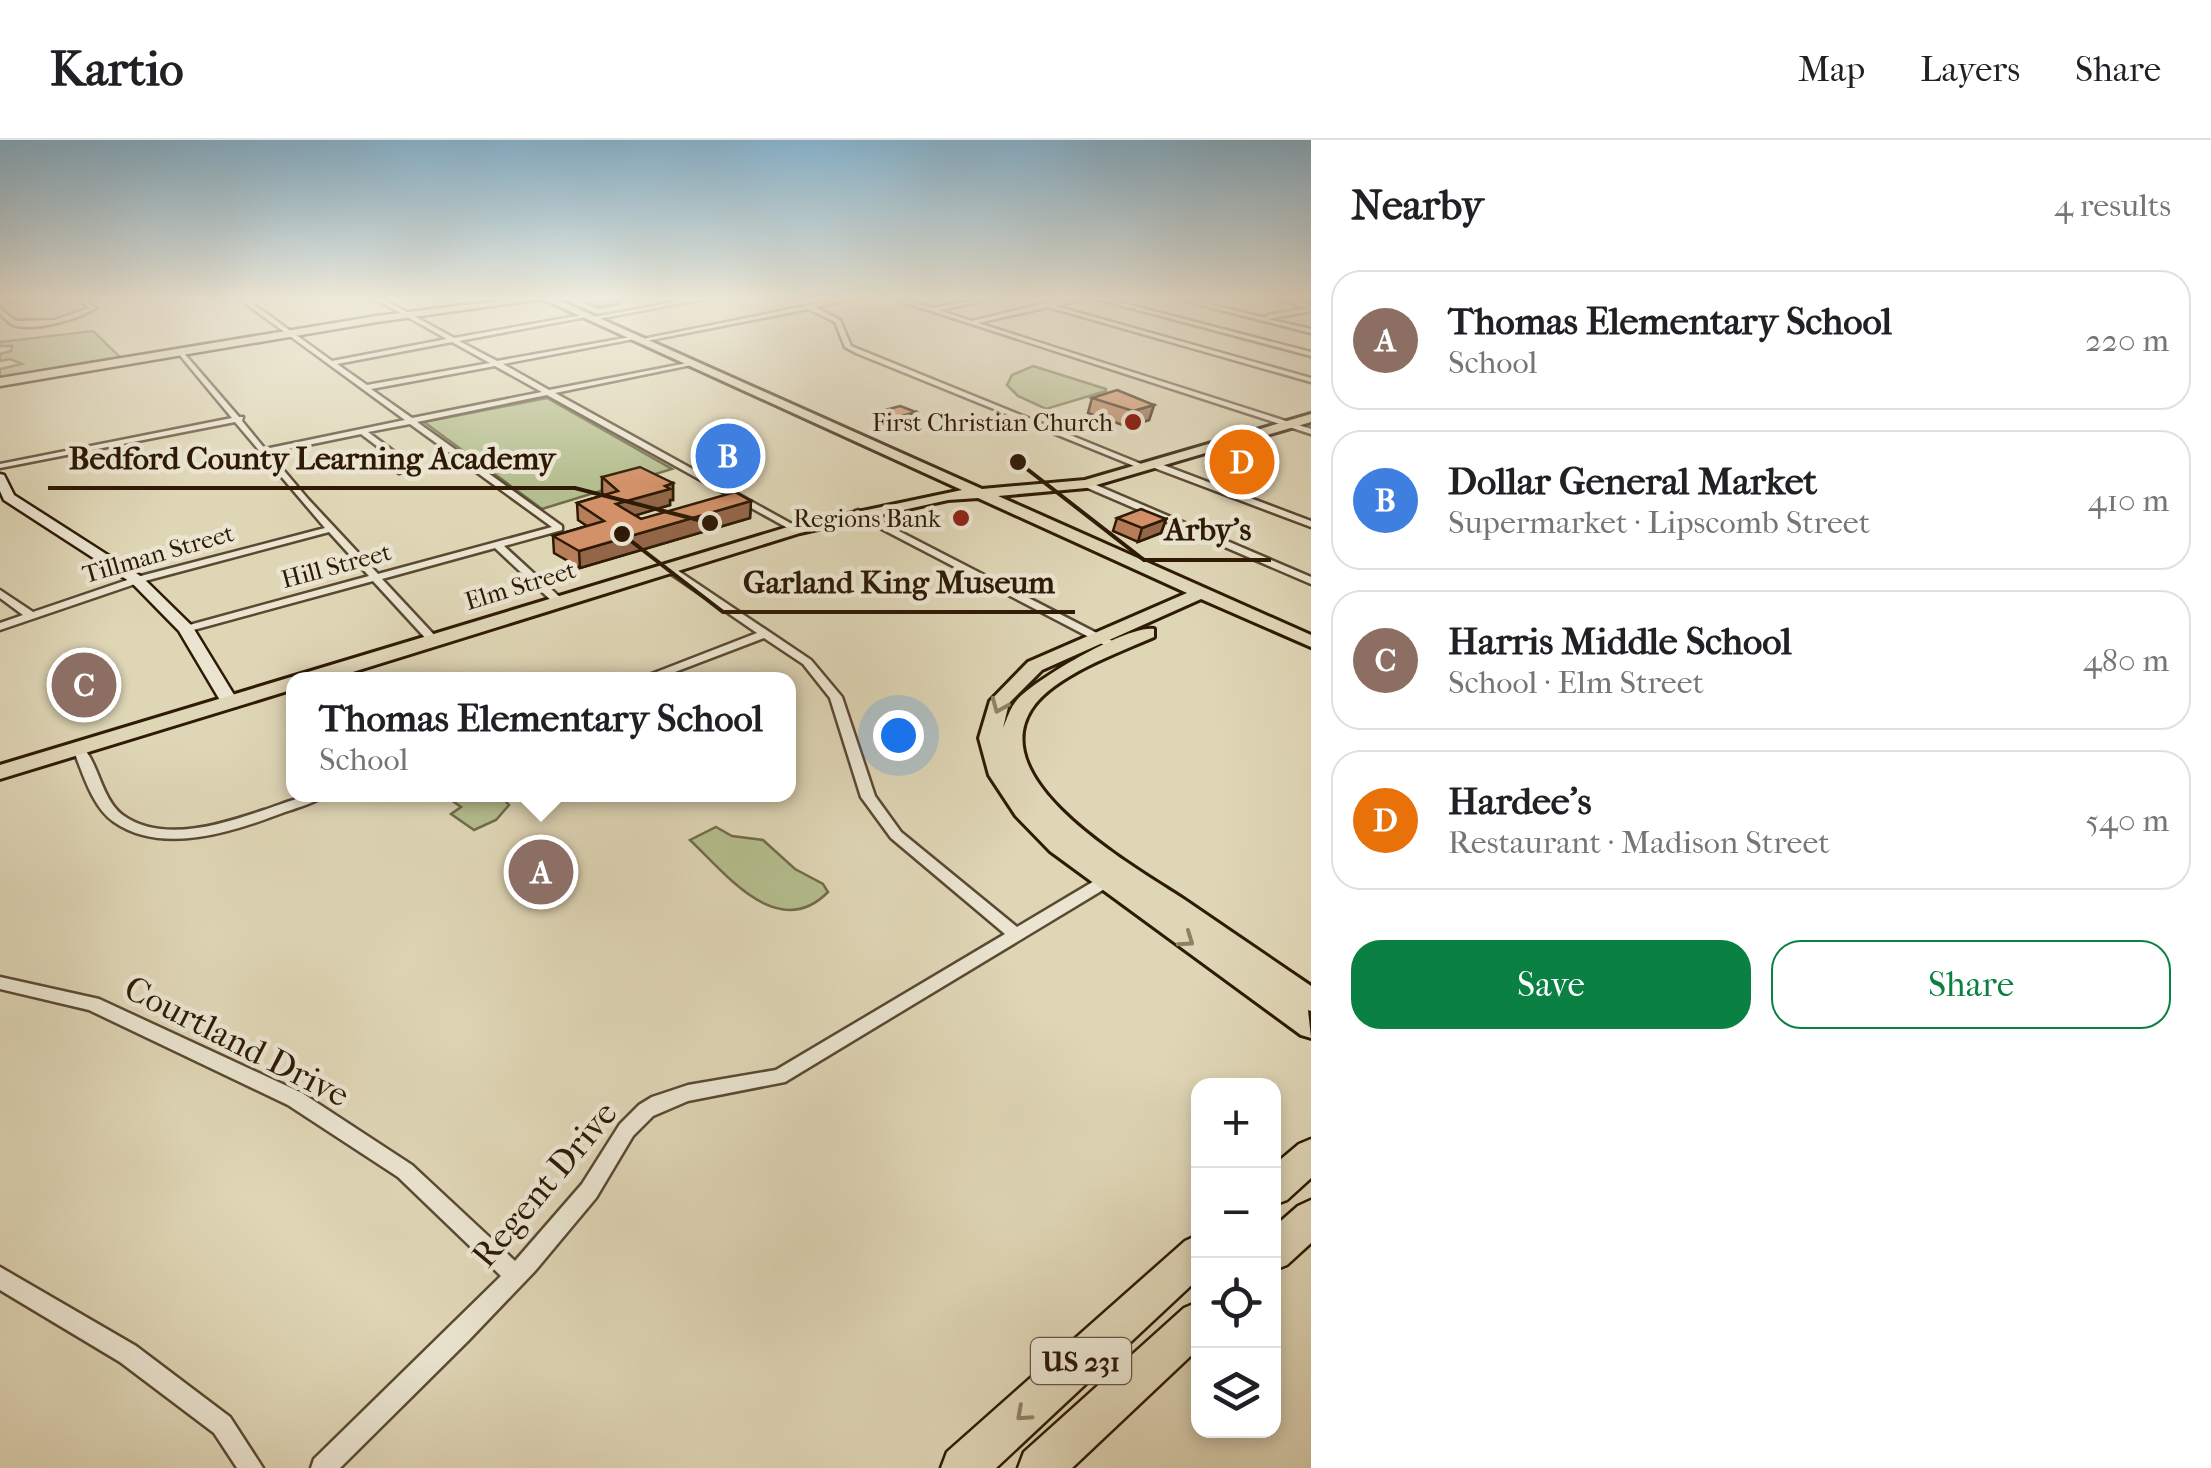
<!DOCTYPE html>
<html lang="en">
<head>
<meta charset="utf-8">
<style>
  :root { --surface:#fff; --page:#f6f6f6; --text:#202124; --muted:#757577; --line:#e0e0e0; --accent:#0b8043 }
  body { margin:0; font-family:"IM FELL French Canon",serif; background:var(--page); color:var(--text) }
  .controls { position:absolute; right:30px; bottom:30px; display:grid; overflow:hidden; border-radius:20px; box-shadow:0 5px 15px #0003 }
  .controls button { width:90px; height:90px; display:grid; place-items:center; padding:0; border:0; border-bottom:2px solid var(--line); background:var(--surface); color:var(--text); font:50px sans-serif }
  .you { position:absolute; left:898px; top:595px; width:35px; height:35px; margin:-25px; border:8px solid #fff; border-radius:50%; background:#1a73e8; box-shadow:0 0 0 15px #1a73e833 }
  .badge { display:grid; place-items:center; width:65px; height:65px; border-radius:50%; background:var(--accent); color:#fff; font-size:32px; font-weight:700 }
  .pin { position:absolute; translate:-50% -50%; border:5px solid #fff; box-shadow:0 2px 10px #0006 }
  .popup { position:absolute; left:286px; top:532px; width:510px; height:130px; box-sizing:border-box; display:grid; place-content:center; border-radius:20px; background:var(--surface); filter:drop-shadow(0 2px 8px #0005); font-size:32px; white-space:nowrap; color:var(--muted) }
  .popup b { font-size:38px; color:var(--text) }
  .popup::after { content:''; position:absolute; left:50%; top:100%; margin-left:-20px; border:20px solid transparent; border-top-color:var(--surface) }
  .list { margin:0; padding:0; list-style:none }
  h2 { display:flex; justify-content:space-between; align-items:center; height:130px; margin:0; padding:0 40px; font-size:42px }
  h2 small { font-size:32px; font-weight:400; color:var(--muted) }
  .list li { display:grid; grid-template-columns:65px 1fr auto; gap:30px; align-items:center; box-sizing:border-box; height:140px; margin:0 20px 20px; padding:0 20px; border:2px solid var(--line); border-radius:30px }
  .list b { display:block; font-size:38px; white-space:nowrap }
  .list p { margin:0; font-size:32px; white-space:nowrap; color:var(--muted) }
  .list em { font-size:32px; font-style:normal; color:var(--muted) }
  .actions { display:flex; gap:20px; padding:30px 40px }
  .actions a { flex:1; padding:22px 0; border:2px solid var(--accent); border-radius:30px; text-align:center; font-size:35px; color:var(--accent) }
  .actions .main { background:var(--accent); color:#fff }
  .icon { flex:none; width:55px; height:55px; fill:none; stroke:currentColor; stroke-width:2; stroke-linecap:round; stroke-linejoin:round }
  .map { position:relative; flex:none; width:1311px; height:1328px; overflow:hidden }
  header { display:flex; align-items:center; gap:60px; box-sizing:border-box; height:140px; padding:0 50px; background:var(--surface); border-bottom:2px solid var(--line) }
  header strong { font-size:48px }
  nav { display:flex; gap:55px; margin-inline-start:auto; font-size:35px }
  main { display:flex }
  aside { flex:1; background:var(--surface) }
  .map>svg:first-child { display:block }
  .green { fill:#b4bd8d; stroke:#716c49; stroke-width:2.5 }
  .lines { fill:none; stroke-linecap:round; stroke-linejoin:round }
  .street-casing { stroke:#5a4931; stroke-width:5 }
  .secondary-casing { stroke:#2e1a05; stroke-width:5 }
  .primary-casing { stroke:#2e1a05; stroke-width:6 }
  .highway-casing { stroke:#2e1a05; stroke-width:5 }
  .street { fill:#eae4d0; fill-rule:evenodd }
  .secondary { fill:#eae4d0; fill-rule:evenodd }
  .primary { fill:#dfd6b6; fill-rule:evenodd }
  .highway { fill:#dfd6b6; fill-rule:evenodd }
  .wall { fill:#b57d59; stroke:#2e1a05; stroke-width:2.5 }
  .shaded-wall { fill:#936649; stroke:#2e1a05; stroke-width:2.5 }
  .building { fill:#d29168; stroke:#2e1a05; stroke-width:2.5 }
  .oneway { stroke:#8f8166 }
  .poi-dot { fill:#8f2418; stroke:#eae4d0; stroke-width:4 }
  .labels { text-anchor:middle; stroke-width:9; stroke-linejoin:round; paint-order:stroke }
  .far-poi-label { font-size:25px; fill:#2e1a05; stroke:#eae4d0; text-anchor:end }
  .far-street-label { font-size:25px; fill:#2e1a05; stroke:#eae4d0 }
  .shield { fill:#eae4d0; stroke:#665742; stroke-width:2.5 }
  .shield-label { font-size:28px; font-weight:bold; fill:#2e1a05 }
  .near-street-label { font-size:35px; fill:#2e1a05; stroke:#eae4d0 }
  .leader { fill:none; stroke:#2e1a05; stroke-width:4 }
  .callout-dot { fill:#2e1a05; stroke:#eae4d0; stroke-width:4 }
  .callout-label { font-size:32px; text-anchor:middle; font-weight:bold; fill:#2e1a05; stroke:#eae4d0; stroke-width:9; stroke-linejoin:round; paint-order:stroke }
</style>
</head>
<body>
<header>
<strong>Kartio</strong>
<nav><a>Map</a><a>Layers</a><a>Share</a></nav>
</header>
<main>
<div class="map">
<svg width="1311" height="1328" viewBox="0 0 1311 1328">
  <rect width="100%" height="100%" fill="#dfd6b6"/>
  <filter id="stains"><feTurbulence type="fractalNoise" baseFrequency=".002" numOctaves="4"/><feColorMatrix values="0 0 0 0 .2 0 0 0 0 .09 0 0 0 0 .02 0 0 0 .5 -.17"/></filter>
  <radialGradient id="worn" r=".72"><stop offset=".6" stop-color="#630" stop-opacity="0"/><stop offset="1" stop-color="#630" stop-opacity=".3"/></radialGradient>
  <g class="green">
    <path d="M 93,191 L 120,217 L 0,238 L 0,229 L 22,224 L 10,219 L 0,221 L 0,214 L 11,211 L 12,206 L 0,206 L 0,202 Z"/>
    <path d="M 1033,226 L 1106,249 L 1106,251 L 1046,269 L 1018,256 L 1007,245 L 1012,235 Z"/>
    <path d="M 547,258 L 672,329 L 542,369 L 424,282 Z"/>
    <path d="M 444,655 L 500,655 L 509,665 L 496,680 L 474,690 L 451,674 L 461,667 Z"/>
    <path d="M 716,687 L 732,696 L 763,700 L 795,729 L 823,744 L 828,752 C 778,803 725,733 690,700 Z"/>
  </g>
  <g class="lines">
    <defs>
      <g id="street">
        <path d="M 13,158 L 26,158 L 0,164 L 0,160 Z"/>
        <path d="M 77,158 L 84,158 L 96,168 C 79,179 34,192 13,185 C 11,184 2,176 0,174 L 0,169 L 16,181 L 55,180 L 89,168 Z"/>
        <path d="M 238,158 L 245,158 L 332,221 L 447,199 L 374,158 L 381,158 L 454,198 L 588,174 L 586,177 L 459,201 L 497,221 L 636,196 L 639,198 L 503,224 L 549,250 L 693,222 L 691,225 L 555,253 L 801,389 L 793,391 L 547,255 L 417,282 L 562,386 L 562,390 L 504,406 L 563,460 L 563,464 L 555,464 L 495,408 L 382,439 L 437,498 L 437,502 L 429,502 L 373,441 L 186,492 L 181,489 L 182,487 L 369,436 L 329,392 L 141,442 L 0,490 L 0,483 L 23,475 L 0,458 L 0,450 L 33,472 L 133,438 L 325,388 L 235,282 L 0,328 L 0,324 L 232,278 L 178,213 L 178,211 L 182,211 L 239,277 L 243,277 L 242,281 L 265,309 L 405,280 ZM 452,202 L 490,223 L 367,245 L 337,224 ZM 495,226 L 542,252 L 412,278 L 371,249 ZM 410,284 L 552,387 L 378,434 L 308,359 L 269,313 L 361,294 L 402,325 L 395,330 L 399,333 L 412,325 L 368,292 Z"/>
        <path d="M 696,158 L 709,158 L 592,180 L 589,178 Z"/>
        <path d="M 845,158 L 857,158 L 815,167 L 840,180 L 851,206 L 1151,328 L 1144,330 L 856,213 L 845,207 L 835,182 L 808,169 L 641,202 L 638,200 Z"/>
        <path d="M 891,158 L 900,158 L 932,168 L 986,158 L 986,160 L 939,170 L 972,181 L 1046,163 L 1084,158 L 1055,166 L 1311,238 L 1311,242 L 1048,167 L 978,183 L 1311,289 L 1311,294 Z"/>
        <path d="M 1093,158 L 1103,158 L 1311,212 L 1311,216 Z"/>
        <path d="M 1173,158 L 1183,158 L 1266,178 L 1268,175 L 1307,168 L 1276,158 L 1285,158 L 1311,165 L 1311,171 L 1268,179 L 1311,189 L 1311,193 Z"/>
        <path d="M 1152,323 L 1158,323 L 1311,381 L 1311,387 L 1152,327 Z"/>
        <path d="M 1083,342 L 1089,342 L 1311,437 L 1311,444 L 1083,346 Z"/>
        <path d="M 858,370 L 1120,505 L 1122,507 L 1116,510 L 1112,509 L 855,375 L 855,371 Z"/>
        <path d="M 668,424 L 811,520 L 842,557 L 875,656 L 901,692 L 1017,787 L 1106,734 L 1116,734 L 1118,738 L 1116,742 L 785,942 L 688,961 L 653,976 L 633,996 L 596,1058 L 535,1131 L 468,1201 L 340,1328 L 311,1328 L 314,1319 L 501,1136 L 398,1037 L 288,965 L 89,870 L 0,849 L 0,837 L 99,859 L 302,953 L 412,1025 L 515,1121 L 582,1044 L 620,984 L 639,965 L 652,957 L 688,945 L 776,930 L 1005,794 L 891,698 L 861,657 L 830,558 L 803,524 L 764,498 L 654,540 L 636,540 L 757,493 L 664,429 L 664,425 Z"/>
        <path d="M 79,605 C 98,616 100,660 124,676 C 165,704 225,683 267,669 C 288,662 305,654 327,654 C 316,663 299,667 285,672 C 235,691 163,716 114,682 C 92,667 83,633 73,609 Z"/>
        <path d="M 0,1127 L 136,1206 L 230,1277 L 263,1328 L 237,1328 L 214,1293 L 120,1222 L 0,1150 Z"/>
      </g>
      <path id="secondary" d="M 0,334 L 4,335 L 14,355 L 142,437 L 192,486 L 239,563 L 236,567 L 224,567 L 179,491 L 132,443 L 4,360 L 0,351 Z"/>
      <path id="primary" d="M 541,158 L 554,158 L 982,349 L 1085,340 L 1311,274 L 1311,282 L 1086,348 L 998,356 L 1311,495 L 1311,507 L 1201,459 L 1042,530 L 1009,563 L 1003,588 C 1007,579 1010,568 1017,560 C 1036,539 1127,485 1154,489 L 1154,497 C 1118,513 1052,536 1031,570 C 985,644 1137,728 1185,760 C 1227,789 1269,817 1311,846 L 1311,871 L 1308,870 L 1311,898 L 1301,895 L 1050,711 L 1016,676 L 989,635 L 979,598 L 990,561 L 1028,522 L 1187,453 L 978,358 L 948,360 L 800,393 L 327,540 L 294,540 L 294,549 L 0,639 L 0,625 L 791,386 L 962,350 Z"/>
      <g id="highway">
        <path d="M 519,158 L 549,158 L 377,182 L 0,246 L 0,238 L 377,176 Z"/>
        <path d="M 1311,999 L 1311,1038 L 1287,1060 L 1274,1065 L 1274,1025 L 1299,1004 Z"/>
        <path d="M 1311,1060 L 1311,1103 L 1287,1125 L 1274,1130 L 1274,1087 L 1298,1066 Z"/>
        <path d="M 1198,1095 L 1198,1139 L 996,1328 L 941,1328 L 947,1312 L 1185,1101 Z"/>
        <path d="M 1198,1162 L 1198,1209 L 1072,1328 L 1018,1328 L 1024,1312 L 1184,1168 Z"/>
      </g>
    </defs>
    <use href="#street" class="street-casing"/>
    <use href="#secondary" class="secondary-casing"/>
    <use href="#primary" class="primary-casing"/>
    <use href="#highway" class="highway-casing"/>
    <use href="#street" class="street"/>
    <use href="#secondary" class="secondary"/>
    <use href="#primary" class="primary"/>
    <use href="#highway" class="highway"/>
  </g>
  <g class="wall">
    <path d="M 579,158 L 619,158 L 619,164 L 598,168 L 579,160 Z"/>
    <path d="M 1092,258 L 1154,265 L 1149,280 L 1128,287 L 1088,273 Z"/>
    <path d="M 878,272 L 916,272 L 915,284 L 892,290 L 876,284 Z"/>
    <path d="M 602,337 L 673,343 L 673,360 L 670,360 L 670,365 L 635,375 L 641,379 L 751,361 L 750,378 L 580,428 L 554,413 L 553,396 L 587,386 L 578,380 L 577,363 L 604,355 L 602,353 Z"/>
    <path d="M 1117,378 L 1166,379 L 1161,393 L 1138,402 L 1113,391 Z"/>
  </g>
  <g class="shaded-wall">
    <path d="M 598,158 L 619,158 L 619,164 L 598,168 Z"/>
    <path d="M 1154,265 L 1149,280 L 1128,287 L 1133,271 Z"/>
    <path d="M 916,272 L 915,284 L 892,290 L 894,278 Z"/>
    <path d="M 673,343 L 673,360 L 670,360 L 670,365 L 617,381 L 616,364 Z"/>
    <path d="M 751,361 L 750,378 L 580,428 L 579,411 Z"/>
    <path d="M 1166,379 L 1161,393 L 1138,402 L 1142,388 Z"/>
  </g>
  <g class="building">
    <path d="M 1117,250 L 1154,265 L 1133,271 L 1092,258 Z"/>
    <path d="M 900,266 L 916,272 L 894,278 L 878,272 Z"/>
    <path d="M 640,327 L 673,343 L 665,346 L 670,349 L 616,364 L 641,379 L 735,352 L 751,361 L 579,411 L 553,396 L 604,381 L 577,363 L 618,351 L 602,337 Z"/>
    <path d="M 1141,369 L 1166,379 L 1142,388 L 1117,378 Z"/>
  </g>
  <defs><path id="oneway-chevron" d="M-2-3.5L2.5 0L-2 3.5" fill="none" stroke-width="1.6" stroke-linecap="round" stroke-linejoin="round" transform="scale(2.5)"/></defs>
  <g class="oneway">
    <use href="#oneway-chevron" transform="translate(999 566) rotate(113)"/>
    <use href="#oneway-chevron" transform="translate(1187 800) rotate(35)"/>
    <use href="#oneway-chevron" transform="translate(1023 1274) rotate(138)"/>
  </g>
  <linearGradient id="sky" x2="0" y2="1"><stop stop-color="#86b6d3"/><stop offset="0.46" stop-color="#f1edde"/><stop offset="1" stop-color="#f1edde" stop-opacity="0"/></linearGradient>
  <rect width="1311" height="344" fill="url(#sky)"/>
  <g class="poi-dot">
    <circle cx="1133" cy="282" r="10"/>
    <circle cx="961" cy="378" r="10"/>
  </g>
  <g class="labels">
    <g class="far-poi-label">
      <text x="1113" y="291">First Christian Church</text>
      <text x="941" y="387">Regions Bank</text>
    </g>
    <g class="far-street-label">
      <text transform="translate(158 413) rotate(-16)" y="9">Tillman Street</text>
      <text transform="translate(336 425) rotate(-15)" y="9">Hill Street</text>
      <text transform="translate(520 445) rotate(-17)" y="9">Elm Street</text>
    </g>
    <rect class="shield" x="1031" y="1198" width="100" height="46" rx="8"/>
    <g class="shield-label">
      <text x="1081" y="1231">US 231</text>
    </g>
    <g class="near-street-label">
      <text transform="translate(237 901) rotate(27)" y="12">Courtland Drive</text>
      <text transform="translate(544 1044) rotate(-50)" y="12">Regent Drive</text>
    </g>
  </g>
  <path class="leader" d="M710 383L575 348H48M1018 322L1144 420H1271M622 394L723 472H1075"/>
  <g class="callout-dot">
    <circle cx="710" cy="383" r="10"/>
    <circle cx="1018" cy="322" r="10"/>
    <circle cx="622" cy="394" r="10"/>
  </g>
  <g class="callout-label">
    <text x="312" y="329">Bedford County Learning Academy</text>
    <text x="1208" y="400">Arby's</text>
    <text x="899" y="453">Garland King Museum</text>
  </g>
  <rect width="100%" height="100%" filter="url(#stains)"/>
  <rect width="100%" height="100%" fill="url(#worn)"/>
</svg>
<div class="controls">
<button>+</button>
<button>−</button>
<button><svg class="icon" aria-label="locate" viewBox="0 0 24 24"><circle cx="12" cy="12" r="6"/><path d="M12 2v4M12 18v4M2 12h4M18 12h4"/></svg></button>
<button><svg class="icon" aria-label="layers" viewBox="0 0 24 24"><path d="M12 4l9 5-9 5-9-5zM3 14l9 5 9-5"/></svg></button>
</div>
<div class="you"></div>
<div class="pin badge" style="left:541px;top:732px;background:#8d6e63">A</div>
<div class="popup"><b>Thomas Elementary School</b>School</div>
<div class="pin badge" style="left:728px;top:316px;background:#3f7fe0">B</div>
<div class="pin badge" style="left:84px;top:545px;background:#8d6e63">C</div>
<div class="pin badge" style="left:1242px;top:322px;background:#e8710a">D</div>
</div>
<aside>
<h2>Nearby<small>4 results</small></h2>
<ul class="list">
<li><span class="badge" style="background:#8d6e63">A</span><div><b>Thomas Elementary School</b><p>School</p></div><em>220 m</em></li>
<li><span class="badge" style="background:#3f7fe0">B</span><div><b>Dollar General Market</b><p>Supermarket · Lipscomb Street</p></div><em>410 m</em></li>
<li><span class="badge" style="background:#8d6e63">C</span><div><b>Harris Middle School</b><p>School · Elm Street</p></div><em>480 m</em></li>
<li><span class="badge" style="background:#e8710a">D</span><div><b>Hardee's</b><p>Restaurant · Madison Street</p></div><em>540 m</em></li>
</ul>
<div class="actions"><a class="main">Save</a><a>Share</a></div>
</aside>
</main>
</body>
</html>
